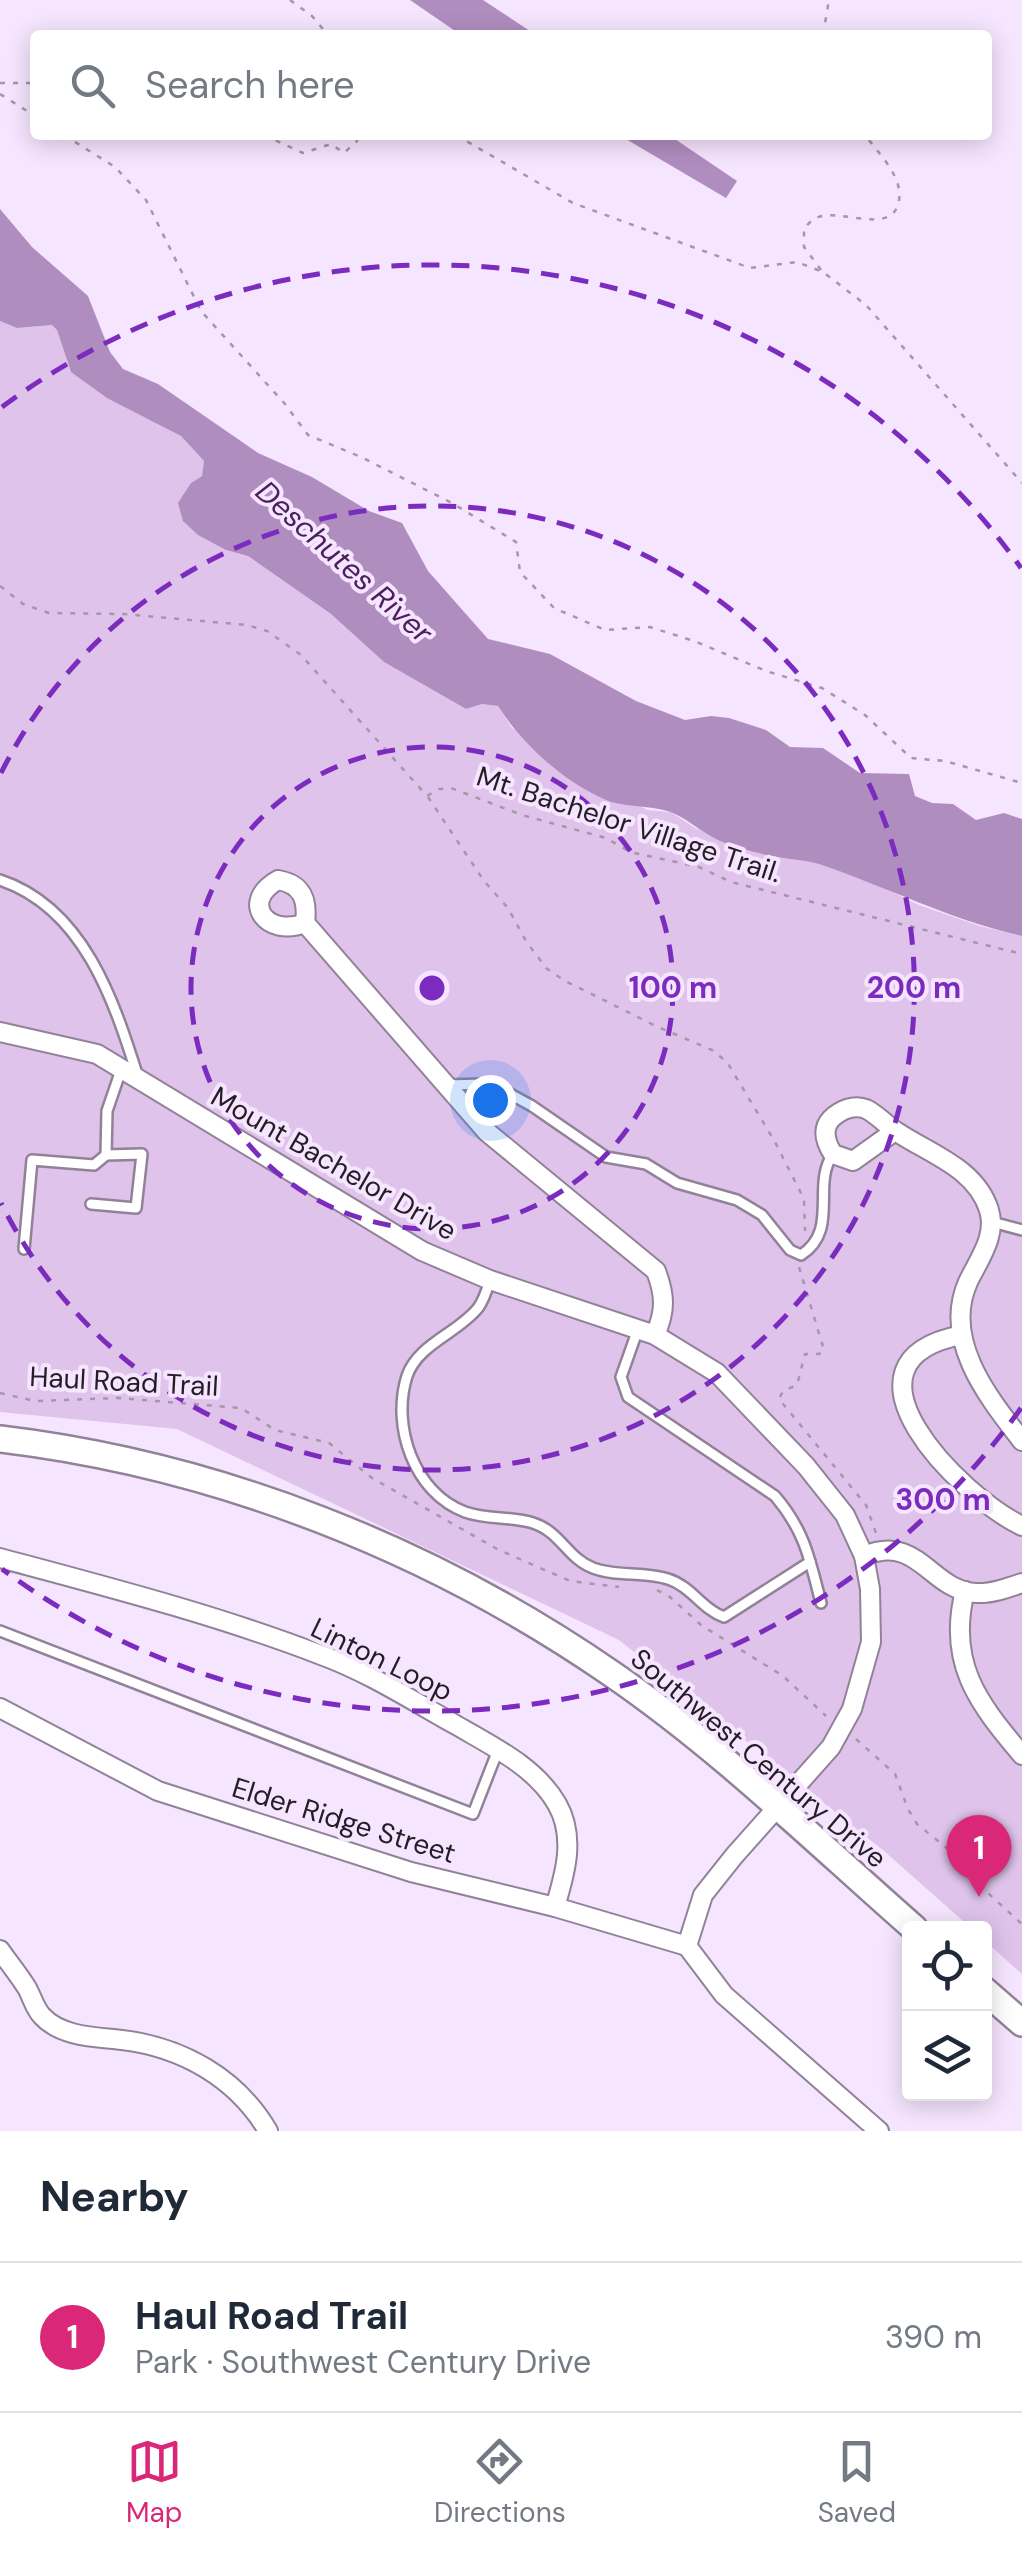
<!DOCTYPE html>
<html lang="en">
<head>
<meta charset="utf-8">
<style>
  :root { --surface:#fff; --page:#f6f6f7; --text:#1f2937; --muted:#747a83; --line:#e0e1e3; --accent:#db2777 }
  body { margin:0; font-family:"DM Sans",sans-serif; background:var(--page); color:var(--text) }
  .controls { position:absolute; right:30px; bottom:30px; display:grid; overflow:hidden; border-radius:10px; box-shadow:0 5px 25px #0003 }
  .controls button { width:90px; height:90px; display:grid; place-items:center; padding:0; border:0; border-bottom:2px solid var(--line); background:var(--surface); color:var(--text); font:50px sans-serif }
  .you { position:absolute; left:490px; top:1100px; width:35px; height:35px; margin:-25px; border:8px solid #fff; border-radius:50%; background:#1a73e8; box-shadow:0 0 0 15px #1a73e833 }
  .badge { display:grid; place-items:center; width:65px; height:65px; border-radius:50%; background:var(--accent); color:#fff; font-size:32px; font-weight:700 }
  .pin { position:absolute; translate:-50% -82px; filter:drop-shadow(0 2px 5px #0008) }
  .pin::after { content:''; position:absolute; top:52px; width:35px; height:30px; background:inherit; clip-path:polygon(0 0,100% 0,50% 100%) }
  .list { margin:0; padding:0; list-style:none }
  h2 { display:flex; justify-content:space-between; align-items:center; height:130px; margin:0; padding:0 40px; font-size:42px }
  h2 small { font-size:32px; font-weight:400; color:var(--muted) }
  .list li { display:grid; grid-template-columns:65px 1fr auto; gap:30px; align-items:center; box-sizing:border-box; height:150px; padding:0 40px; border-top:2px solid var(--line) }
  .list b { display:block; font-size:38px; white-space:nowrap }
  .list p { margin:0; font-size:32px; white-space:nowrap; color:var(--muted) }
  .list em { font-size:32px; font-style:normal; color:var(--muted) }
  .icon { flex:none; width:55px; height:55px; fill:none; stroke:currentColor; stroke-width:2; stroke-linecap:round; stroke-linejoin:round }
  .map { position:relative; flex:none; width:1022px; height:2131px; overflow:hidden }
  .search { position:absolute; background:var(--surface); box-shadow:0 5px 25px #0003; left:30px; right:30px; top:30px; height:110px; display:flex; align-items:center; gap:25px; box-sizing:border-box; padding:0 35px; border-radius:10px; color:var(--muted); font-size:38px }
  .sheet { height:280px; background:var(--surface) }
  nav { display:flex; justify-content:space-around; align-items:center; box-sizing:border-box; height:140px; border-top:2px solid var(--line); background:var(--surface); font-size:28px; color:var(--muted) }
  nav a { display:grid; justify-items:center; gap:5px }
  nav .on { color:var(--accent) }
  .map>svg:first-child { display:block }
  .green { fill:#dfc3eb }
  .water { fill:#b08dbf }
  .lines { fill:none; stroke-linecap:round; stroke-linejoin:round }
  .lane-casing { stroke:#918298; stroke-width:14 }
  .street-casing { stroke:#918298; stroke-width:22 }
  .secondary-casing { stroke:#918298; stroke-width:30 }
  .path { stroke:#a497a9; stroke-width:2.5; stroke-dasharray:5 8; stroke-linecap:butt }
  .lane { stroke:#fff; stroke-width:9 }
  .street { stroke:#fff; stroke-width:18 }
  .secondary { stroke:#fff; stroke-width:25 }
  .ring { fill:none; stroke:#7b2cbf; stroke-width:5; stroke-dasharray:18 12 }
  .labels { text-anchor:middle; stroke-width:8; stroke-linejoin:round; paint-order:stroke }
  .street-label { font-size:28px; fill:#241d26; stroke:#f6e5fe }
  .water-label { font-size:30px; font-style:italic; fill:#4b1e5c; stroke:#f6e5fe }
  .centre { fill:#7b2cbf; stroke:#f6e5fe; stroke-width:5 }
  .ring-label { font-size:30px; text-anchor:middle; font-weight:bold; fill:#7b2cbf; stroke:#f6e5fe; stroke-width:8; stroke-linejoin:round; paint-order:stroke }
</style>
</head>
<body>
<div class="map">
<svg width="1022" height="2131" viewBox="0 0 1022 2131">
  <rect width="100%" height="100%" fill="#f6e5fe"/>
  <path class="green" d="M 0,321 L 17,328 L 52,325 L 57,330 L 71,372 L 181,436 L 204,461 L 202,476 L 191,483 L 226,550 L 248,556 L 331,614 L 384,662 L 466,709 L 482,704 L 498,706 L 512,728 L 647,810 L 671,812 L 695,828 L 772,857 L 816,862 L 880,886 L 919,905 L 980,926 L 1022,936 L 1022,1974 L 985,1941 L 984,1928 L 971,1928 L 884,1851 L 619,1640 L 177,1429 L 0,1412 Z"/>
  <g class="water">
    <path d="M 410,0 L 483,0 L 536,35 L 461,35 Z"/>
    <path d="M 619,135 L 669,135 L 737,181 L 726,198 Z"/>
    <path d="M 0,209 L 32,247 L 88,296 L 110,352 L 123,369 L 158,384 L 258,453 L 312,477 L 369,511 L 402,523 L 428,571 L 488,639 L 550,654 L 636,701 L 685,720 L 711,716 L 729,718 L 766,730 L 790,747 L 823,748 L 860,773 L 909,774 L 915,796 L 932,803 L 953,804 L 976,820 L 1004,813 L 1022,819 L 1022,936 C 951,920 889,888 822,865 C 807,860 792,860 777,857 C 760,854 742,849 725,843 C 706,836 691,821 673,813 C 654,805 626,808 606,800 C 564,782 522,744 498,706 L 482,704 L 466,709 L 384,662 L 331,614 L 248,556 L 226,550 L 198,535 L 183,521 L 178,503 L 191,483 L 202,476 L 204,461 L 181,436 L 107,398 L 71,372 L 57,330 L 52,325 L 17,328 L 0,321 Z"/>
  </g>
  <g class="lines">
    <defs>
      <g id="lane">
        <path d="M 0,880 C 84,908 114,1001 138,1077"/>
        <path d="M 447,1085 L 484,1084 L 501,1089 L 532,1106 L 606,1157 L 646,1164 L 677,1183 L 737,1200 L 762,1215 L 790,1250 L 801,1255 C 840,1230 811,1185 833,1154"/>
        <path d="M 91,1204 L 136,1208 L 142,1154 L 106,1155 L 107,1111 L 121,1070"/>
        <path d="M 992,1222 L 1022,1230"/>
        <path d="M 24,1249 L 32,1160 L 94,1165 L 106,1155"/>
        <path d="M 490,1280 C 487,1290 484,1300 478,1308 C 458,1333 418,1344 407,1376 C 391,1426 414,1493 465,1512 C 487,1520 511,1516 533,1523 C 561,1532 567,1558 593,1568 C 616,1577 644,1571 668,1579 C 691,1586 703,1610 724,1617 L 810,1562"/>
        <path d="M 638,1329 L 621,1377 L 628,1397 L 775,1496 C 805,1531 810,1560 821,1603"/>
        <path d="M 0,1631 L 473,1814 L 498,1750"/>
      </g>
      <g id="street">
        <path d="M 305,923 C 267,938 239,902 278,880 C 302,884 308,900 305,923 L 487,1132 L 656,1271 C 665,1295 666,1311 655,1335"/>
        <path d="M 0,1032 L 97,1054 L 422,1251 L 490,1280 L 655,1335 L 717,1373 L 806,1466 L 845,1515 L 864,1556 L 870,1589 L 871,1642 L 852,1709 L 831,1747 L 734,1856 L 703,1895 L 687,1946 L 724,1995 L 879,2131"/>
        <path d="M 895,1131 L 853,1161 L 833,1154 C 826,1143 821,1130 831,1119 C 840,1110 854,1104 866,1109 C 877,1114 887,1126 897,1132 C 930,1154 976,1168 989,1210 C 997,1236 979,1259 968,1282 C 942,1340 988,1397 1022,1441"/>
        <path d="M 962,1335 C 824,1361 960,1496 1022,1526"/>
        <path d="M 864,1556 C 919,1533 929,1590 976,1593 C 991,1594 1008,1588 1022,1583"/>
        <path d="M 0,1558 C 108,1587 217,1615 321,1655 C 368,1672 413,1701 456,1725 C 492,1746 536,1767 557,1804 C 576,1837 565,1874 555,1907"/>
        <path d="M 965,1591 C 947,1662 977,1702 1022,1755"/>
        <path d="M 0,1708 L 158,1791 L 411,1872 L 555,1907 L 687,1946"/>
        <path d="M 0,1950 C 9,1963 19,1975 27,1988 C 32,1997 35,2009 42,2016 C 61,2037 96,2037 122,2040 C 182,2047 237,2078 268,2131"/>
      </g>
      <g id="secondary">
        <path d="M 0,1439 C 218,1465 431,1549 612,1674 C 720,1748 816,1842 914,1928"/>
        <path d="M 984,1990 L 1022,2023"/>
      </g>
    </defs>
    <use href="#lane" class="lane-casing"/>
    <use href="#street" class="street-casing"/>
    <use href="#secondary" class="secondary-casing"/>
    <g class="path">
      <path d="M 290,0 L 312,16 L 328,35"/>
      <path d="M 823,35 L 829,0"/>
      <path d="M 0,83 L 35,83"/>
      <path d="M 0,94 L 35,116"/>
      <path d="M 64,135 L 115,167 L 146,200 L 201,311 L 285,404 L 308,435 L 361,457 L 452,503 L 516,542 L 520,572 L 554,608 L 605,630 L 650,627 L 694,641 L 766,671 L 822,688 L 865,715 L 911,758 L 945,761 L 1022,783"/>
      <path d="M 264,135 L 303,153 L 331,144 L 344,153 L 357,141 L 358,135"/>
      <path d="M 456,135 L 573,203 L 750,268 L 797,262 L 823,272 L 866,305 L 1022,483"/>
      <path d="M 821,270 L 804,247 L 804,228 C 808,225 811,220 816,218 C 839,207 888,235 898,205 C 906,179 879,154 865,135"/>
      <path d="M 0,586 L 23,604 L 49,613 L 123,614 L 247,625 L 267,631 L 301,655 L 427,796 L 439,789 L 451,788 L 522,815 L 606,838 L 630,852 L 699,867 L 731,882 L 1022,954"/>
      <path d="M 428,797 L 484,881 L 508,908 L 526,941 L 546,968 L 565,981 L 658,1027 L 712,1050 L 727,1062 L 775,1142 L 804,1199 L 805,1231"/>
      <path d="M 799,1267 L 824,1350 L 819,1354 L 805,1354 L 797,1385 L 783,1391 L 779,1399 L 866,1505 L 877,1536"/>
      <path d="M 0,1393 L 35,1401 L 119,1398 L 241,1408 L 275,1430 L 329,1443 L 372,1478 L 497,1549 L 570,1581 L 619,1587"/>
      <path d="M 657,1590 L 670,1597 L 701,1625 L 783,1676 L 826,1716"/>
      <path d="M 856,1739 L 895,1774 L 908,1809 L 917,1824 L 948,1849 L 958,1866 L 1022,1924"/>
    </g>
    <use href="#lane" class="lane"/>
    <use href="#street" class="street"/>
    <use href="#secondary" class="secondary"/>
  </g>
  <g class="ring">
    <circle cx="432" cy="988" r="241"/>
    <path d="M1 773A482 482 0 1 1 1 1203"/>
    <path d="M1021 1408A723 723 0 0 1 2 1569M2 407A723 723 0 0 1 1021 568"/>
  </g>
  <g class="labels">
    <g class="street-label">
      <text transform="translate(629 824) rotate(18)" y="10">Mt. Bachelor Village Trail.</text>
      <text transform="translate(334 1163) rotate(30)" y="10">Mount Bachelor Drive</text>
      <text transform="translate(124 1381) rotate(3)" y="10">Haul Road Trail</text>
      <text transform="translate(382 1659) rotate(26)" y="10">Linton Loop</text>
      <text transform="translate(759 1758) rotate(40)" y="10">Southwest Century Drive</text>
      <text transform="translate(344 1820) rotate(17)" y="10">Elder Ridge Street</text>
    </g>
    <g class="water-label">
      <text transform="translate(344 562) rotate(42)" y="10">Deschutes River</text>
    </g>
  </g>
  <circle cx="432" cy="988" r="15" class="centre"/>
  <g class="ring-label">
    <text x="673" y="998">100 m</text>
    <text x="914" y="998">200 m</text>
    <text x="943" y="1510">300 m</text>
  </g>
</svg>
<div class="controls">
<button><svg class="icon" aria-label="locate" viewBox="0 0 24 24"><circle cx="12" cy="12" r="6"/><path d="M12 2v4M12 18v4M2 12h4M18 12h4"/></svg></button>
<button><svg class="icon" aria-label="layers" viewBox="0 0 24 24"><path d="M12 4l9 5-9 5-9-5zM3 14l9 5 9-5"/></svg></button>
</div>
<div class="you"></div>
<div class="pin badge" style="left:979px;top:1897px">1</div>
<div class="search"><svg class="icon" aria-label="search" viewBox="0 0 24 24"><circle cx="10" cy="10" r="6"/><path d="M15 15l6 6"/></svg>Search here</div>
</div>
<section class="sheet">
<h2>Nearby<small></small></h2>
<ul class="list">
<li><span class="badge">1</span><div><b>Haul Road Trail</b><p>Park · Southwest Century Drive</p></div><em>390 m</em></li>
</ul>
</section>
<nav>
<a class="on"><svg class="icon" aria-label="map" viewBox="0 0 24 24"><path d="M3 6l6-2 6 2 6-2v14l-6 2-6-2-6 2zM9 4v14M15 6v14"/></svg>Map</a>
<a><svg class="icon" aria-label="directions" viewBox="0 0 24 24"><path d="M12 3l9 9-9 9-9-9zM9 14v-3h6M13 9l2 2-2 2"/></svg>Directions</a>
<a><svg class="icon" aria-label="saved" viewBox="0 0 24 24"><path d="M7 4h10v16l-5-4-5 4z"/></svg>Saved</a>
</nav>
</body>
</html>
